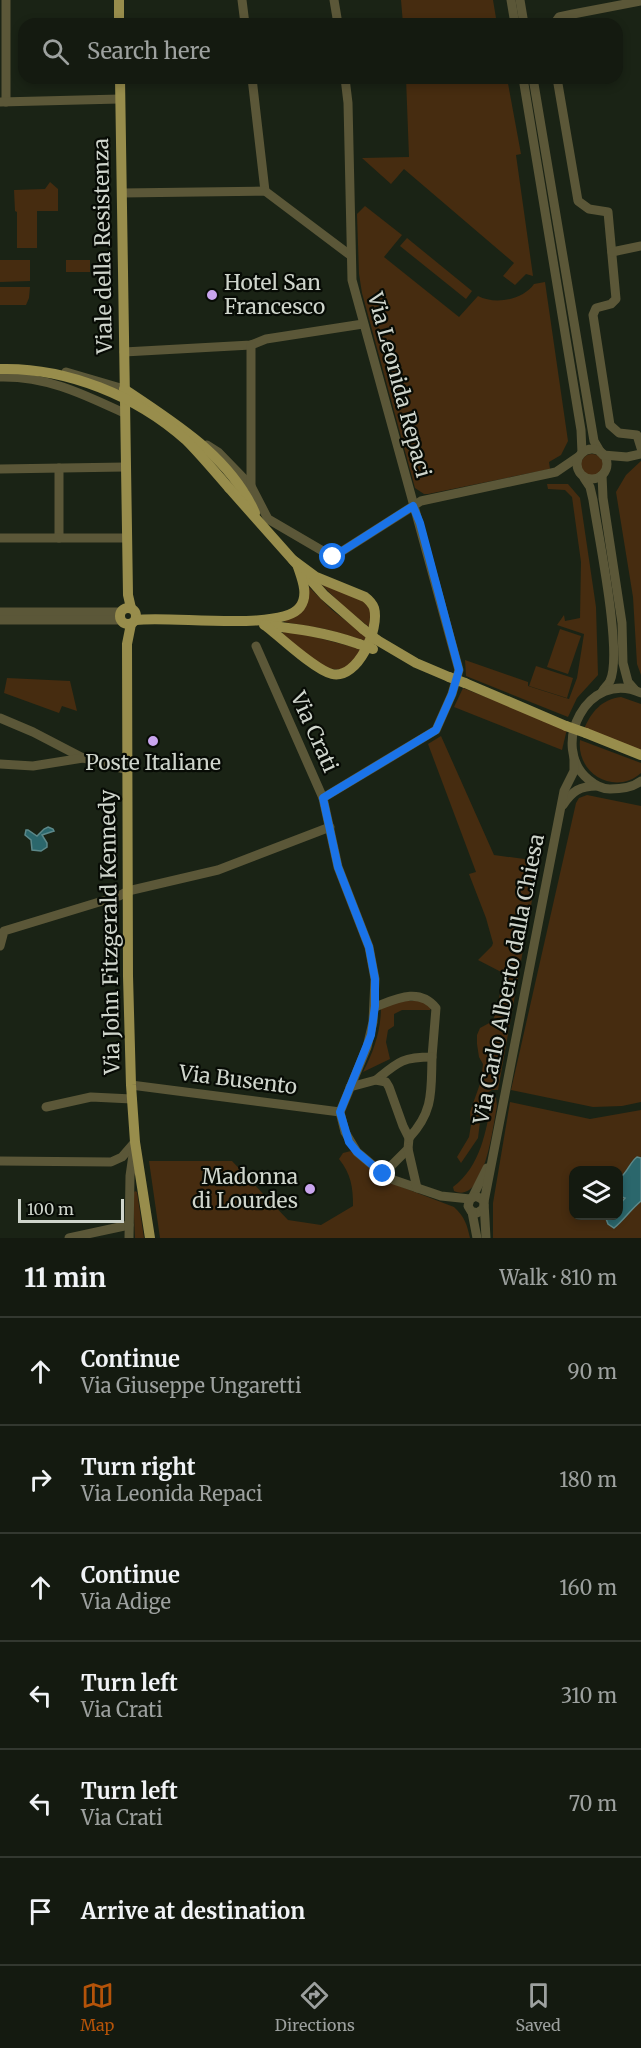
<!DOCTYPE html>
<html lang="en">
<head>
<meta charset="utf-8">
<style>
  :root { --surface:#141a10; --page:#1d2319; --text:#f1f3f6; --muted:#9da19f; --line:#333830; --accent:#b45309 }
  body { margin:0; font-family:Merriweather,serif; background:var(--page); color:var(--text) }
  .controls { position:absolute; right:18px; bottom:18px; display:grid; overflow:hidden; border-radius:12px; box-shadow:0 3px 9px #0003 }
  .controls button { width:54px; height:54px; display:grid; place-items:center; padding:0; border:0; border-bottom:2px solid var(--line); background:var(--surface); color:var(--text); font:30px sans-serif }
  .scale { position:absolute; left:18px; bottom:15px; width:106px; box-sizing:border-box; padding-left:6px; border:3px solid #cfd5cc; border-top:0; font-size:16px; line-height:21px; white-space:nowrap; color:#cfd5cc; -webkit-text-stroke:4px #070b05; paint-order:stroke }
  .stop { position:absolute; width:18px; height:18px; margin:-14px; border:4px solid #1a73e8; border-radius:50%; background:#fff }
  .stop.end { background:#1a73e8; border-color:#fff; box-shadow:0 2px 6px #0008 }
  .list { margin:0; padding:0; list-style:none }
  h2 { display:flex; justify-content:space-between; align-items:center; height:78px; margin:0; padding:0 24px; font-size:26px }
  h2 small { font-size:20px; font-weight:400; color:var(--muted) }
  .list li { display:grid; grid-template-columns:39px 1fr auto; gap:18px; align-items:center; box-sizing:border-box; height:108px; padding:0 24px; border-top:2px solid var(--line) }
  .list b { display:block; font-size:22px; white-space:nowrap }
  .list p { margin:0; font-size:20px; white-space:nowrap; color:var(--muted) }
  .list em { font-size:20px; font-style:normal; color:var(--muted) }
  .icon { flex:none; width:33px; height:33px; fill:none; stroke:currentColor; stroke-width:2; stroke-linecap:round; stroke-linejoin:round }
  .map { position:relative; flex:none; width:641px; height:1238px; overflow:hidden }
  .search { position:absolute; background:var(--surface); box-shadow:0 3px 9px #0003; left:18px; right:18px; top:18px; height:66px; display:flex; align-items:center; gap:15px; box-sizing:border-box; padding:0 21px; border-radius:18px; color:var(--muted); font-size:22px }
  .sheet { height:726px; background:var(--surface) }
  nav { display:flex; justify-content:space-around; align-items:center; box-sizing:border-box; height:84px; border-top:2px solid var(--line); background:var(--surface); font-size:16px; color:var(--muted) }
  nav a { display:grid; justify-items:center; gap:3px }
  nav .on { color:var(--accent) }
  .map>svg:first-child { display:block }
  .green { fill:#462c10; fill-rule:evenodd }
  .water { fill:#2b676c; stroke:#5c8889; stroke-width:1.5 }
  .lines { fill:none; stroke-linecap:round; stroke-linejoin:round }
  .minor { stroke:#5b5738; stroke-width:9 }
  .major { stroke:#988d4c; stroke-width:10 }
  .major-bridge { stroke:#988d4c; stroke-width:10 }
  .route { stroke:#1a73e8; stroke-width:8 }
  .poi-dot { fill:#c9a5ee; stroke:#070b05; stroke-width:2 }
  .labels { text-anchor:middle; stroke-width:4.5; stroke-linejoin:round; paint-order:stroke }
  .street-label { font-size:21px; fill:#cfd5cc; stroke:#070b05 }
  .poi-label { font-size:21px; fill:#cfd5cc; stroke:#070b05; text-anchor:start }
</style>
</head>
<body>
<div class="map">
<svg width="641" height="1238" viewBox="0 0 641 1238">
  <rect width="100%" height="100%" fill="#1a2315"/>
  <g class="green">
    <path d="M 401,0 L 493,0 L 497,24 L 403,24 Z"/>
    <path d="M 406,78 L 507,78 L 521,154 L 516,155 L 533,276 L 526,274 L 515,285 L 503,276 L 514,263 L 404,169 L 391,184 L 362,158 L 409,157 Z"/>
    <path d="M 50,182 L 58,189 L 58,211 L 37,211 L 37,248 L 17,248 L 17,212 L 15,211 L 14,190 L 45,189 Z"/>
    <path d="M 365,206 L 402,235 L 384,257 L 459,317 L 478,296 C 495,305 523,300 534,284 L 545,282 L 568,441 L 561,455 L 549,462 L 550,469 L 428,494 L 424,494 L 415,488 L 362,293 L 359,274 L 357,214 Z"/>
    <path d="M 407,238 L 472,291 L 466,299 L 400,246 Z"/>
    <path d="M 0,260 L 30,260 L 30,281 L 0,282 Z"/>
    <rect x="66" y="260" width="24" height="12"/>
    <path d="M 0,287 L 30,287 L 29,298 L 26,305 L 0,305 Z"/>
    <circle cx="592" cy="465" r="11"/>
    <path d="M 641,461 L 641,675 L 637,664 L 633,597 L 616,492 L 626,475 Z"/>
    <path d="M 547,484 L 568,484 L 580,498 L 596,607 L 598,675 L 577,698 L 568,717 L 466,676 L 465,660 L 528,682 L 528,686 L 569,699 L 577,678 L 584,634 L 557,625 L 564,615 L 565,621 L 580,618 L 581,562 L 572,497 L 565,490 L 548,489 Z"/>
    <path d="M 319,582 L 362,598 L 371,606 L 369,627 L 345,608 Z"/>
    <path d="M 308,586 L 332,610 L 376,644 L 325,629 L 284,622 Z"/>
    <path d="M 284,629 L 361,649 C 358,654 356,662 351,665 C 328,681 299,648 282,634 Z"/>
    <path d="M 560,629 L 581,636 L 568,674 L 547,667 Z"/>
    <path d="M 536,666 L 573,678 L 567,698 L 529,686 Z"/>
    <path d="M 7,678 L 70,681 L 77,711 L 62,706 L 59,713 L 4,693 Z"/>
    <path d="M 463,688 L 567,729 L 562,750 L 454,707 Z"/>
    <path d="M 621,697 L 641,704 L 641,752 L 584,729 C 591,712 602,699 621,697 Z"/>
    <path d="M 441,736 L 494,855 L 539,861 L 498,1090 L 492,1090 L 487,1093 L 481,1114 L 478,1138 L 461,1163 L 457,1157 L 469,1137 L 471,1125 L 470,1112 L 481,1081 L 483,1064 L 479,1057 L 477,1044 L 477,1035 L 480,1028 L 493,1021 L 505,974 L 478,960 L 492,946 L 493,943 L 486,918 L 469,874 L 476,872 L 428,744 Z"/>
    <path d="M 580,740 L 641,763 L 641,773 C 615,796 576,774 580,740 Z"/>
    <path d="M 587,795 L 641,806 L 641,1102 L 622,1106 L 593,1107 L 511,1090 L 576,803 L 579,798 Z"/>
    <path d="M 403,1001 L 423,1001 L 431,1008 L 430,1010 L 402,1010 L 394,1014 L 394,1026 L 388,1030 L 386,1042 L 390,1059 L 363,1072 C 374,1051 381,1030 381,1007 Z"/>
    <path d="M 496,1097 L 497,1106 C 493,1125 485,1205 454,1191 L 453,1187 C 481,1166 486,1131 492,1099 Z"/>
    <path d="M 510,1102 L 590,1119 L 641,1110 L 641,1238 L 493,1238 L 493,1203 ZM 574,1170 L 618,1170 L 618,1216 L 574,1216 Z"/>
    <path d="M 351,1151 L 386,1181 L 454,1207 C 465,1217 467,1225 470,1238 L 160,1238 L 149,1161 L 232,1161 L 288,1220 L 321,1225 L 353,1206 C 353,1187 351,1174 339,1159 L 343,1153 Z"/>
    <path d="M 135,1191 L 137,1192 L 144,1238 L 135,1238 L 133,1194 Z"/>
  </g>
  <g class="water">
    <path d="M 48,827 L 53,829 L 54,831 L 42,835 L 47,843 L 47,847 L 41,851 L 32,850 L 31,840 L 25,835 L 26,830 L 28,830 L 37,836 L 44,829 Z"/>
    <path d="M 637,1157 L 641,1158 L 641,1201 C 631,1209 624,1220 614,1228 L 608,1224 L 605,1216 L 618,1216 L 619,1205 L 625,1198 L 619,1196 L 619,1179 C 628,1172 630,1162 637,1157 Z"/>
  </g>
  <g class="lines">
    <g class="minor">
      <path d="M 6,0 L 6,102"/>
      <path d="M 242,0 L 245,24"/>
      <path d="M 334,0 L 338,24"/>
      <path d="M 511,0 L 515,24"/>
      <path d="M 520,0 L 524,24"/>
      <path d="M 554,24 L 559,17 L 573,14 L 641,1"/>
      <path d="M 252,78 L 265,191"/>
      <path d="M 523,78 L 581,430 L 582,453"/>
      <path d="M 533,78 L 592,429 L 594,441 L 601,453"/>
      <path d="M 557,78 L 578,201 L 589,209 L 608,212 L 616,299 L 611,304 L 596,308 L 593,315 L 610,425 L 619,433 L 637,435 L 641,448"/>
      <path d="M 0,102 L 120,99"/>
      <path d="M 122,193 L 265,191 L 350,255"/>
      <path d="M 612,252 L 641,246"/>
      <path d="M 124,352 L 251,345 L 266,339 L 363,324"/>
      <path d="M 66,372 L 124,389"/>
      <path d="M 0,377 C 47,376 83,394 124,413"/>
      <path d="M 207,445 L 218,452 L 251,486 L 268,519 L 333,557 L 421,501 L 556,472 L 578,457"/>
      <circle cx="592" cy="464" r="15"/>
      <path d="M 603,455 L 627,457 L 641,454"/>
      <path d="M 59,468 L 59,538"/>
      <path d="M 0,469 L 125,467"/>
      <path d="M 602,475 L 603,498 L 622,623 L 623,663 L 628,682 L 635,690"/>
      <path d="M 584,478 L 590,487 L 593,500 C 598,535 623,653 610,681 C 608,685 604,688 602,692"/>
      <path d="M 251,486 L 251,345"/>
      <path d="M 0,538 L 126,538"/>
      <path d="M 0,612 L 121,612"/>
      <path d="M 0,620 L 121,620"/>
      <path d="M 256,646 L 323,798 L 338,867 L 369,947 L 375,979 L 373,1022 L 367,1047 L 340,1112 L 345,1132 L 357,1152 L 388,1178 L 441,1196 L 470,1199"/>
      <path d="M 641,693 C 588,668 548,747 589,780 C 596,786 602,789 610,789 C 621,789 632,788 641,781"/>
      <path d="M 0,718 L 33,732 L 83,758 L 127,770"/>
      <path d="M 0,764 L 33,766 L 83,758"/>
      <path d="M 323,798 L 436,730 L 452,694 L 459,670 L 352,280 L 348,103 L 345,78"/>
      <path d="M 563,805 C 572,791 580,786 597,786"/>
      <path d="M 0,946 L 4,931 L 119,896 L 128,891 L 218,870 L 330,827"/>
      <path d="M 375,1007 C 396,999 419,987 436,1008 L 432,1057 C 402,1057 398,1062 376,1080"/>
      <path d="M 131,1085 L 340,1112"/>
      <path d="M 350,1087 L 376,1080 L 386,1082 L 389,1087 L 403,1126 L 409,1138 L 408,1149 L 383,1174"/>
      <path d="M 46,1107 L 91,1097 L 132,1099"/>
      <path d="M 409,1138 C 434,1111 431,1091 432,1057"/>
      <path d="M 408,1149 L 417,1188"/>
      <path d="M 0,1161 L 111,1162 L 122,1157 L 135,1142"/>
      <path d="M 472,1198 L 487,1168"/>
      <path d="M 484,1202 C 481,1197 475,1195 470,1199 L 468,1206 L 471,1211 L 477,1213 L 483,1209 L 484,1205"/>
      <path d="M 472,1212 L 477,1238"/>
      <path d="M 69,1238 L 129,1225"/>
      <path d="M 129,1238 L 130,1176 L 134,1148"/>
      <path d="M 486,1238 L 484,1202 L 564,791 L 574,771 L 574,758"/>
    </g>
    <g class="major">
      <path d="M 119,24 L 119,0"/>
      <path d="M 120,78 L 128,595 L 131,608"/>
      <path d="M 124,389 C 174,423 230,456 255,513"/>
      <path d="M 229,488 L 324,595 L 363,629"/>
      <circle cx="128" cy="616" r="8"/>
      <path d="M 136,620 C 169,615 282,632 300,607 C 309,595 302,579 298,567"/>
      <path d="M 131,624 L 127,644 L 128,976 L 131,1085 L 135,1142 L 150,1238"/>
      <path d="M 264,625 C 299,629 324,632 359,644"/>
      <path d="M 265,625 C 280,637 315,670 332,674 C 358,680 380,628 374,608 C 372,603 369,600 365,597 L 316,577 L 293,560"/>
      <path d="M 377,640 L 416,663 L 449,677"/>
      <path d="M 465,683 L 566,726"/>
      <path d="M 586,733 L 641,755"/>
    </g>
    <g class="major-bridge">
      <path d="M 0,369 C 66,367 137,396 186,440 C 201,455 215,472 229,488"/>
      <path d="M 363,629 L 377,640"/>
      <path d="M 359,644 L 373,649"/>
      <path d="M 449,677 L 465,683"/>
      <path d="M 566,726 L 586,733"/>
    </g>
  </g>
  <g class="lines">
    <path class="route" d="M 333,557 L 413,506 L 420,523 L 459,670 L 452,694 L 436,730 L 323,798 L 338,867 L 369,947 L 375,979 L 375,1006 L 371,1035 L 340,1112 L 349,1142 L 357,1152 L 383,1174"/>
  </g>
  <g class="poi-dot">
    <circle cx="212" cy="295" r="6"/>
    <circle cx="153" cy="741" r="6"/>
    <circle cx="310" cy="1189" r="6"/>
  </g>
  <g class="labels">
    <g class="street-label">
      <text transform="translate(103 246) rotate(-91)" y="7">Viale della Resistenza</text>
      <text transform="translate(399 385) rotate(75)" y="7">Via Leonida Repaci</text>
      <text transform="translate(314 732) rotate(66)" y="7">Via Crati</text>
      <text transform="translate(110 932) rotate(-91)" y="7">Via John Fitzgerald Kennedy</text>
      <text transform="translate(509 979) rotate(-79)" y="7">Via Carlo Alberto dalla Chiesa</text>
      <text transform="translate(238 1080) rotate(7)" y="7">Via Busento</text>
    </g>
    <g class="poi-label">
      <text x="224" y="290">Hotel San<tspan x="224" dy="24">Francesco</tspan></text>
      <text x="153" y="770" text-anchor="middle">Poste Italiane</text>
      <text x="298" y="1184" text-anchor="end">Madonna<tspan x="298" dy="24">di Lourdes</tspan></text>
    </g>
  </g>
</svg>
<div class="controls">
<button><svg class="icon" aria-label="layers" viewBox="0 0 24 24"><path d="M12 4l9 5-9 5-9-5zM3 14l9 5 9-5"/></svg></button>
</div>
<div class="scale">100 m</div>
<div class="stop" style="left:333px;top:557px"></div>
<div class="stop end" style="left:383px;top:1174px"></div>
<div class="search"><svg class="icon" aria-label="search" viewBox="0 0 24 24"><circle cx="10" cy="10" r="6"/><path d="M15 15l6 6"/></svg>Search here</div>
</div>
<section class="sheet">
<h2>11 min<small>Walk · 810 m</small></h2>
<ul class="list">
<li><svg class="icon" aria-label="ahead" viewBox="0 0 24 24"><path d="M12 20V5M6 11l6-6 6 6"/></svg><div><b>Continue</b><p>Via Giuseppe Ungaretti</p></div><em>90 m</em></li>
<li><svg class="icon" aria-label="right" viewBox="0 0 24 24"><path d="M7 20v-9h11M14 6l5 5-5 5"/></svg><div><b>Turn right</b><p>Via Leonida Repaci</p></div><em>180 m</em></li>
<li><svg class="icon" aria-label="ahead" viewBox="0 0 24 24"><path d="M12 20V5M6 11l6-6 6 6"/></svg><div><b>Continue</b><p>Via Adige</p></div><em>160 m</em></li>
<li><svg class="icon" aria-label="left" viewBox="0 0 24 24"><path d="M17 20v-9H6M10 6l-5 5 5 5"/></svg><div><b>Turn left</b><p>Via Crati</p></div><em>310 m</em></li>
<li><svg class="icon" aria-label="left" viewBox="0 0 24 24"><path d="M17 20v-9H6M10 6l-5 5 5 5"/></svg><div><b>Turn left</b><p>Via Crati</p></div><em>70 m</em></li>
<li><svg class="icon" aria-label="arrive" viewBox="0 0 24 24"><path d="M6 21V4h12l-3 4 3 4H6"/></svg><div><b>Arrive at destination</b></div></li>
</ul>
</section>
<nav>
<a class="on"><svg class="icon" aria-label="map" viewBox="0 0 24 24"><path d="M3 6l6-2 6 2 6-2v14l-6 2-6-2-6 2zM9 4v14M15 6v14"/></svg>Map</a>
<a><svg class="icon" aria-label="directions" viewBox="0 0 24 24"><path d="M12 3l9 9-9 9-9-9zM9 14v-3h6M13 9l2 2-2 2"/></svg>Directions</a>
<a><svg class="icon" aria-label="saved" viewBox="0 0 24 24"><path d="M7 4h10v16l-5-4-5 4z"/></svg>Saved</a>
</nav>
</body>
</html>
